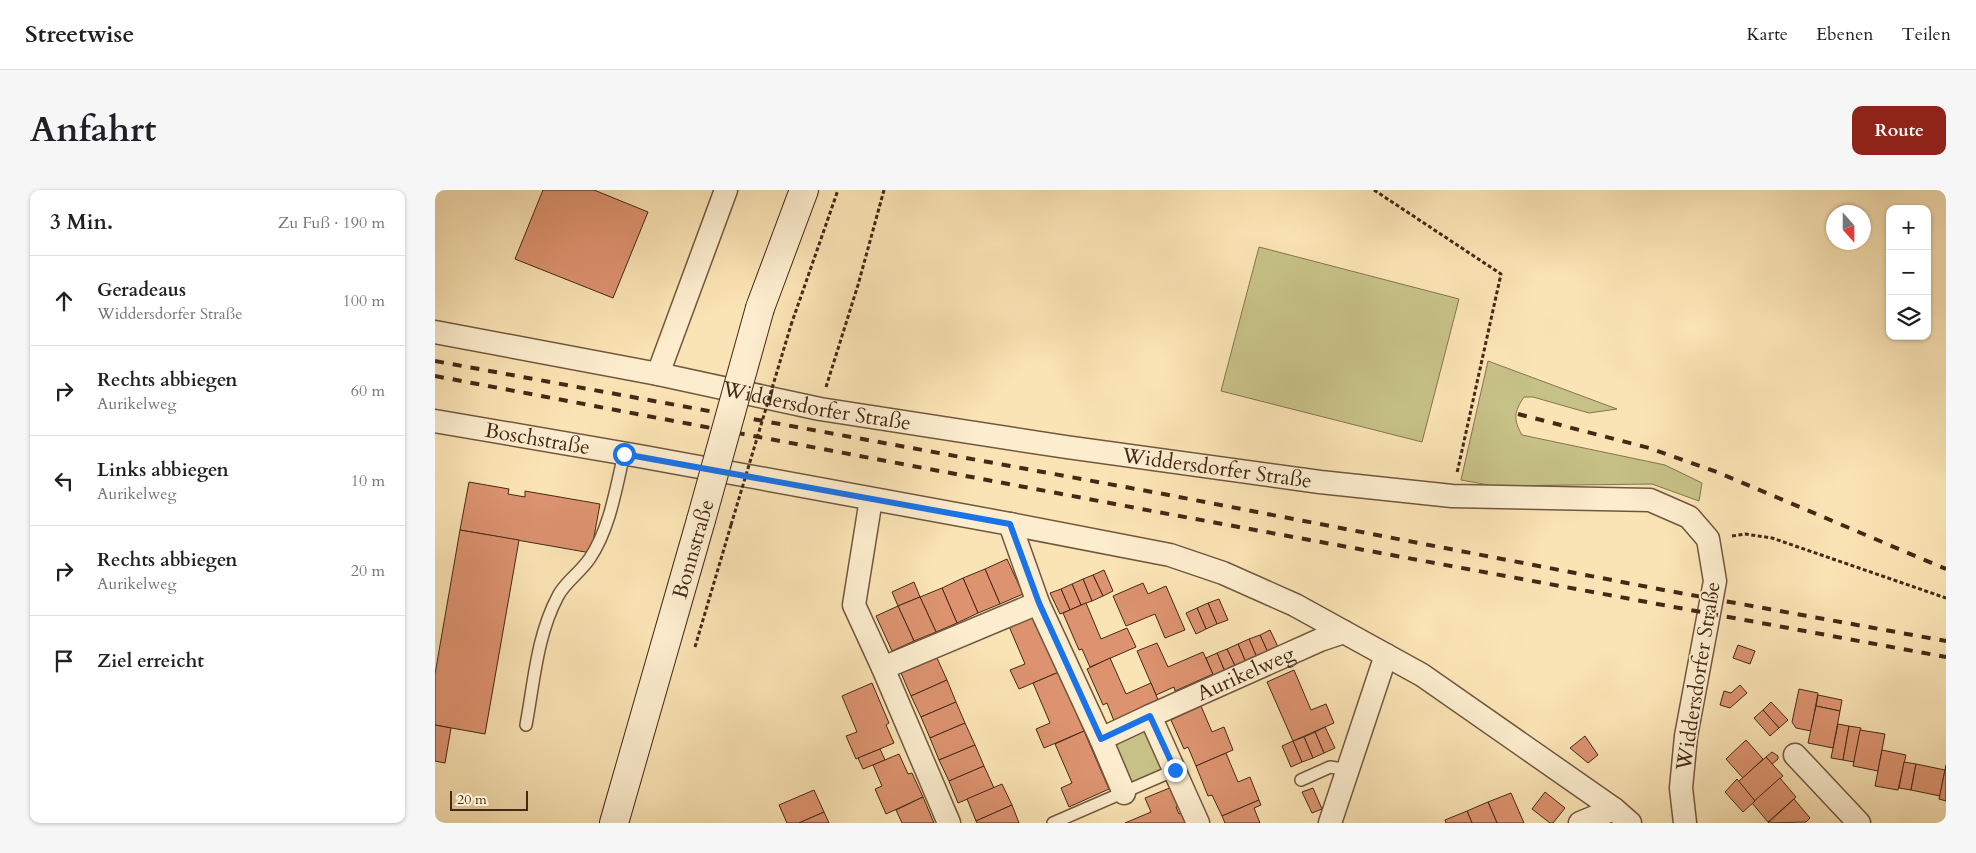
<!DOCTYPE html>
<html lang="de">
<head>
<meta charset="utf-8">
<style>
  :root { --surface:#fff; --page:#f6f6f6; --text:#202124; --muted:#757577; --line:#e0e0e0; --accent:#8f2418 }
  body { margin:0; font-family:Cardo,serif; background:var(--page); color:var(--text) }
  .controls { position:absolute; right:15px; top:15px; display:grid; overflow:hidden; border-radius:10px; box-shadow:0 1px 4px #0004 }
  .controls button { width:45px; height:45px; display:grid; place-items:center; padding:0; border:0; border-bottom:1px solid var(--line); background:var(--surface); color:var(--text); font:25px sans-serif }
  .compass { position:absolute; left:1391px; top:15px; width:45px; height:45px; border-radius:50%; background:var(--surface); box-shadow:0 1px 4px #0004; rotate:159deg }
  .scale { position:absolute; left:15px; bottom:12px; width:78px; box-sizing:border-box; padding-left:5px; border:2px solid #452816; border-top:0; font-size:14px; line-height:18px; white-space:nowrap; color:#452816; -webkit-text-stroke:4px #fcedce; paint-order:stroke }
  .stop { position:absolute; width:15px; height:15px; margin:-11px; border:4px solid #1a73e8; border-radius:50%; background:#fff }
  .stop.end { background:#1a73e8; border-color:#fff; box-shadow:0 1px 5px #0008 }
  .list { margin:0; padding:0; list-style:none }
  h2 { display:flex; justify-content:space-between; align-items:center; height:65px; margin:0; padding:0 20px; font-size:21px }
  h2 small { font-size:16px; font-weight:400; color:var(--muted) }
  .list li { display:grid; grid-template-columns:32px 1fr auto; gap:15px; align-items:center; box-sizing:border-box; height:90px; padding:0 20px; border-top:1px solid var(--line) }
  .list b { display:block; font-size:19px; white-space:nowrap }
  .list p { margin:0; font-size:16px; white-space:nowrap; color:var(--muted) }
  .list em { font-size:16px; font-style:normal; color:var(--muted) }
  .icon { flex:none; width:28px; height:28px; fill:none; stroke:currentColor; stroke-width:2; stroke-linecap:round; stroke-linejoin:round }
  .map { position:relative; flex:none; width:1511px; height:633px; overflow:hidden; border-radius:10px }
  header { display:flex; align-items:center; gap:30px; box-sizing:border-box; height:70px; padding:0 25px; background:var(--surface); border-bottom:1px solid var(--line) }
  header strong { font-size:24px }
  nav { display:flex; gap:28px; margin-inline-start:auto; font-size:18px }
  .intro { display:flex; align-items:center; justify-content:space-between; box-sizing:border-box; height:120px; padding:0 30px }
  h1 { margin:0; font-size:35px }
  .button { padding:12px 22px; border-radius:10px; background:var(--accent); color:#fff; font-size:18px; font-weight:700 }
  main { display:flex; gap:30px; padding:0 30px }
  aside { flex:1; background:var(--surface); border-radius:10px; box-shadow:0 1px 4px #0004 }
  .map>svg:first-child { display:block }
  .green { fill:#c6c187; stroke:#86744e }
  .building { fill:#dd9370; stroke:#452816 }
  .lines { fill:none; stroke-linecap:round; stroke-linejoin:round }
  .lane-casing { stroke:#72573e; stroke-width:14 }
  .street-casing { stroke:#72573e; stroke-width:25 }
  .secondary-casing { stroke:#452816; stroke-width:30 }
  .path { stroke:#452816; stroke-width:3; stroke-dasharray:4 2.5; stroke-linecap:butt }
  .lane { stroke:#fcedce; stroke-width:11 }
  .street { stroke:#fcedce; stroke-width:22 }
  .secondary { stroke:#fcedce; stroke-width:28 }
  .rail { stroke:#452816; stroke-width:4; stroke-dasharray:9 9; stroke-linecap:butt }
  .secondary-bridge-casing { stroke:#452816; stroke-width:30; stroke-linecap:butt }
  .path-bridge { stroke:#452816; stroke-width:3; stroke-dasharray:4 2.5; stroke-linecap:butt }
  .secondary-bridge { stroke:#fcedce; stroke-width:28 }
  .route { stroke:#1a73e8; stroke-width:6 }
  .labels { text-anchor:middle; stroke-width:4; stroke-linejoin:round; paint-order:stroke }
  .street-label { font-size:21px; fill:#452816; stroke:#fcedce }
</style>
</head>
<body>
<header>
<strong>Streetwise</strong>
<nav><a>Karte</a><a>Ebenen</a><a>Teilen</a></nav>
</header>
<div class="intro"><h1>Anfahrt</h1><a class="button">Route</a></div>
<main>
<aside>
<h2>3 Min.<small>Zu Fuß · 190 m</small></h2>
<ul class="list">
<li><svg class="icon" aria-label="ahead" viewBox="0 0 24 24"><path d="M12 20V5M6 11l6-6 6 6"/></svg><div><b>Geradeaus</b><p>Widdersdorfer Straße</p></div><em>100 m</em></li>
<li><svg class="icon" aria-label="right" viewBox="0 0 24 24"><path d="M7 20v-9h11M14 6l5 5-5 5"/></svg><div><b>Rechts abbiegen</b><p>Aurikelweg</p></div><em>60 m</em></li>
<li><svg class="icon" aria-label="left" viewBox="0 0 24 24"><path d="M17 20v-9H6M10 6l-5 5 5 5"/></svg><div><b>Links abbiegen</b><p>Aurikelweg</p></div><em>10 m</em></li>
<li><svg class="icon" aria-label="right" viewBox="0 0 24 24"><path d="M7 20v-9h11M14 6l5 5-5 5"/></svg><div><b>Rechts abbiegen</b><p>Aurikelweg</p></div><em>20 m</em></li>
<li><svg class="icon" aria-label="arrive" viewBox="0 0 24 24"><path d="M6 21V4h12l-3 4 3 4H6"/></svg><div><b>Ziel erreicht</b></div></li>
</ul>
</aside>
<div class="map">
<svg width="1511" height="633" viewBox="0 0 1511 633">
  <rect width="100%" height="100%" fill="#fae3b4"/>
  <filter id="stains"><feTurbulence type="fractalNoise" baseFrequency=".004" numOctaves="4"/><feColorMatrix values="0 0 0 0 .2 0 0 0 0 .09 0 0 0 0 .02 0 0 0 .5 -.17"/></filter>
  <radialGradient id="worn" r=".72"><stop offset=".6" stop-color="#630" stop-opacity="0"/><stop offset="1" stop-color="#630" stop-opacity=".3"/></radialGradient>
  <g class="green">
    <path d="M 824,57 L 1024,109 L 987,252 L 786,201 Z"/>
    <path d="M 1053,171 L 1182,219 L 1154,223 L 1098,207 L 1089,207 C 1079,222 1078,229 1087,245 L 1230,275 L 1267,293 L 1264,311 L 1217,294 L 1059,296 L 1026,290 Z"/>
    <path d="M 713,532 L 733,578 L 691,597 L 671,552 Z"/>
  </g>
  <g class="building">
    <path d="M 108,0 L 159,0 L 213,22 L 178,108 L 80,69 Z"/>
    <path d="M 34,292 L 74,299 L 73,304 L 90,307 L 90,301 L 165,314 L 156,363 L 25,340 Z"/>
    <path d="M 25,340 L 84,350 L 50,544 L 0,535 L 0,484 Z"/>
    <path d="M 572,369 L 588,404 L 565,414 L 550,379 Z"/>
    <path d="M 550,379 L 565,414 L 543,423 L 528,388 Z"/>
    <path d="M 669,380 L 678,401 L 668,406 L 658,385 Z"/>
    <path d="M 658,385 L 668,406 L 657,411 L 648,389 Z"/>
    <path d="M 528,388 L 543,423 L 522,433 L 507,398 Z"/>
    <path d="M 648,389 L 657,411 L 646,415 L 637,394 Z"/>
    <path d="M 479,392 L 485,407 L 463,416 L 457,402 Z"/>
    <path d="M 708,393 L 713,404 L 731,396 L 750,440 L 730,448 L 720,424 L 691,436 L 678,406 Z"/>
    <path d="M 637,394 L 646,415 L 635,420 L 626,399 Z"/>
    <path d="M 507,398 L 522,433 L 501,442 L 485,407 Z"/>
    <path d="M 626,399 L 635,420 L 625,424 L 615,403 Z"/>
    <path d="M 485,407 L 501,442 L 479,451 L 463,416 Z"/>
    <path d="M 784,409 L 793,430 L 782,434 L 773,413 Z"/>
    <path d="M 651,413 L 666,449 L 692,438 L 701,457 L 655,477 L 647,459 L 644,460 L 628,423 Z"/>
    <path d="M 773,413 L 782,434 L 771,439 L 762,418 Z"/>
    <path d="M 463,416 L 479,451 L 457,461 L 441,426 Z"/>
    <path d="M 762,418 L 771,439 L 761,444 L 751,423 Z"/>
    <path d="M 599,423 L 624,482 L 584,499 L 575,480 L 590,474 L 573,434 Z"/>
    <path d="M 835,440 L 845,461 L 834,465 L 825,445 Z"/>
    <path d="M 825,445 L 834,465 L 823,470 L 814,449 Z"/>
    <path d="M 814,449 L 823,470 L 812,475 L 803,454 Z"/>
    <path d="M 722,453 L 733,477 L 768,462 L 778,484 L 740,501 L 739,497 L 721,505 L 702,461 Z"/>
    <path d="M 803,454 L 812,475 L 802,480 L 792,459 Z"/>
    <path d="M 1303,455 L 1320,461 L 1315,474 L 1298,468 Z"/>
    <path d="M 792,459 L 802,480 L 791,484 L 782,463 Z"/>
    <path d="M 782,463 L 791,484 L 780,489 L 771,468 Z"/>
    <path d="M 502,468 L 512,490 L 476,506 L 466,483 Z"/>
    <path d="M 675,468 L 691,504 L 716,493 L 724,512 L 679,531 L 672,513 L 668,515 L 652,479 Z"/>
    <path d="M 859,480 L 876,520 L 891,514 L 899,533 L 858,551 L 832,492 Z"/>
    <path d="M 624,482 L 649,541 L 609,558 L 601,539 L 615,533 L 598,493 Z"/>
    <path d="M 512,490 L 521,512 L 486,527 L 476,506 Z"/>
    <path d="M 437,493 L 454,533 L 451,535 L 459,553 L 421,569 L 411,546 L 422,542 L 407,506 Z"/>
    <path d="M 1305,495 L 1312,503 L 1295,518 L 1285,515 L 1289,501 L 1296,503 Z"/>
    <path d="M 1364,499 L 1383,503 L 1376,541 L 1361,538 L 1357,532 Z"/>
    <path d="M 1383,505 L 1407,510 L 1405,521 L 1381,516 Z"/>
    <path d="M 521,512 L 530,533 L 495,548 L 486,527 Z"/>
    <path d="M 1336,512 L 1353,530 L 1344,538 L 1328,520 Z"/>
    <path d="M 766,516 L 777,542 L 789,537 L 798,560 L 761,576 L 753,557 L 749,559 L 736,530 Z"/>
    <path d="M 1381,516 L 1405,521 L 1398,558 L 1373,553 Z"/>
    <path d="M 1328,520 L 1344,538 L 1335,546 L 1319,528 Z"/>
    <path d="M 530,533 L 540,555 L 504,570 L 495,548 Z"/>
    <path d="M 1403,534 L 1414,536 L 1408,570 L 1396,568 Z"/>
    <path d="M 0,535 L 16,538 L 10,573 L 0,571 Z"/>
    <path d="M 1414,536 L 1426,538 L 1419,572 L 1408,570 Z"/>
    <path d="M 890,537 L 900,558 L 889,563 L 880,542 Z"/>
    <path d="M 1425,540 L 1450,544 L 1443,581 L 1418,576 Z"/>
    <path d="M 649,541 L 674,599 L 634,617 L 626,598 L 637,593 L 620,554 Z"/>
    <path d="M 880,542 L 889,563 L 878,568 L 869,547 Z"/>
    <path d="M 1150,546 L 1163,565 L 1153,573 L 1135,558 Z"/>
    <path d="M 869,547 L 878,568 L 867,572 L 858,551 Z"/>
    <path d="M 1311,550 L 1328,569 L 1308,588 L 1291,569 Z"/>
    <path d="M 858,551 L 867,572 L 856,577 L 847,556 Z"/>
    <path d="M 540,555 L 549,576 L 514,591 L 504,570 Z"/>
    <path d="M 445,559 L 450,570 L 428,579 L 423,568 Z"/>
    <path d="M 1447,560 L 1471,565 L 1463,600 L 1440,596 Z"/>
    <path d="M 1337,562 L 1343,566 L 1343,569 L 1337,574 L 1331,567 Z"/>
    <path d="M 791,563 L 803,592 L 815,587 L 824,610 L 787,626 L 777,605 L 773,606 L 761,576 Z"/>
    <path d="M 464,564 L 473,584 L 477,583 L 488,607 L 451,624 L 440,599 L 447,596 L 438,575 Z"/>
    <path d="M 1331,567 L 1348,586 L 1320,611 L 1303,592 Z"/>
    <path d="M 1469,572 L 1481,574 L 1476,600 L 1464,598 Z"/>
    <path d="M 1481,574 L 1510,580 L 1505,606 L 1476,600 Z"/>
    <path d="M 1511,575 L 1511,611 L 1504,609 Z"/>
    <path d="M 549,576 L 559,598 L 523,613 L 514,591 Z"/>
    <path d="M 1345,588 L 1361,607 L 1333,632 L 1317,613 Z"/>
    <path d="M 1302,589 L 1320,611 L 1308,622 L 1290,602 Z"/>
    <path d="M 567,594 L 577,615 L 541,631 L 532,609 Z"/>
    <path d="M 737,597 L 745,615 L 741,617 L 744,624 L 748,622 L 752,633 L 690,633 L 716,622 L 710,608 Z"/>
    <path d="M 878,598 L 887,619 L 877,623 L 867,602 Z"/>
    <path d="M 379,600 L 389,622 L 364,633 L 352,633 L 344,615 Z"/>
    <path d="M 1110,602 L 1130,618 L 1118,633 L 1115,633 L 1097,619 Z"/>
    <path d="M 1076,603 L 1089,633 L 1062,633 L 1053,612 Z"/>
    <path d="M 488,607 L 499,633 L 467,633 L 461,620 Z"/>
    <path d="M 1359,609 L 1375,628 L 1371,632 L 1333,633 Z"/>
    <path d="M 824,610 L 826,615 L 819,618 L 825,633 L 790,633 L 787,626 Z"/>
    <path d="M 1053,612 L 1062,633 L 1037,633 L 1032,621 Z"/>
    <path d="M 577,615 L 584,633 L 542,633 L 541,631 Z"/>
    <path d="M 1032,621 L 1037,633 L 1011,633 L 1010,630 Z"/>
    <path d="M 389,622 L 394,633 L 364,633 Z"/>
  </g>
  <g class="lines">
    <defs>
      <g id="lane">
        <path d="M 91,535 C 99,492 102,445 123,406 C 130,392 146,382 155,368 C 175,338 181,298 189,264"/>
        <path d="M 866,590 L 895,577 L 914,580"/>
        <path d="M 618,633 L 740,580"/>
      </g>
      <g id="street">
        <path id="s1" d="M 0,142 L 223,184 L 385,219 L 631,257 L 885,292 L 1017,306 L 1215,310 L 1254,327 L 1273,349 L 1280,391 L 1251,546 L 1246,598 L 1250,633"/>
        <path d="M 223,184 L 291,0"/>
        <path id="s2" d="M 0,231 L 204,266 L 575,334 L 735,365 L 788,383 L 860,415 L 987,485 L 1179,619 L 1195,633"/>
        <path d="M 436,309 L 419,415 L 448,478 L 514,633"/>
        <path d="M 575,334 L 603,413 L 666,549 L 715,526"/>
        <path d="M 448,478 L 603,413"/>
        <path d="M 666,549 L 689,603"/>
        <path d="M 1360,565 L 1424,633"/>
        <path id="s3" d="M 763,633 L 715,526 L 885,450 L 909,442"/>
        <path d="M 895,633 L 951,465"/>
        <path d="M 1145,633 L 1179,619"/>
      </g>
      <g id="secondary">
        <path d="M 325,118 L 369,0"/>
        <path d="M 179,633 L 266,330"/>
      </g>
    </defs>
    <use href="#lane" class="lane-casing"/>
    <use href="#street" class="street-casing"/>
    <use href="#secondary" class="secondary-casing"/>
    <g class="path">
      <path d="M 939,0 L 1066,84 L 1022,283"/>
      <path d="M 356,135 L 403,0"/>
      <path d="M 391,197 L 423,95 L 449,0"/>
      <path d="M 1297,346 L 1310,344 L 1337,348 L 1511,408"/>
      <path d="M 260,457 L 296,335"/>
    </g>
    <use href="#lane" class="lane"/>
    <use href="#street" class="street"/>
    <use href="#secondary" class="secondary"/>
    <g class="rail">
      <path d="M 0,171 L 723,303 L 1234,401 L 1511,451"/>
      <path d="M 0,186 L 717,321 L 1511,467"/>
      <path d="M 1083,224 L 1214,258 L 1282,282 L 1511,379"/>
    </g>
    <defs>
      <path id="secondary-bridge" d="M 266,330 L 325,118"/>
    </defs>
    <use href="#secondary-bridge" class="secondary-bridge-casing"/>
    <path class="path-bridge" d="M 296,335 L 356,135"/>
    <use href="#secondary-bridge" class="secondary-bridge"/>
  </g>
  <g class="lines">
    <path class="route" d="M 189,264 L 575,334 L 604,413 L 666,549 L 715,526 L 740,580"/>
  </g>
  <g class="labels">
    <g class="street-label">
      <text dy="7" stroke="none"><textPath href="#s1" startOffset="389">Widdersdorfer Straße</textPath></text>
      <text dy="7" stroke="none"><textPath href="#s2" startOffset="104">Boschstraße</textPath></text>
      <text dy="7" stroke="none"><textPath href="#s1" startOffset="794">Widdersdorfer Straße</textPath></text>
      <text transform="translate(258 359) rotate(-74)" y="7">Bonnstraße</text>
      <text dy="7" stroke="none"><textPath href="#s3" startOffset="222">Aurikelweg</textPath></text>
      <text transform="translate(1263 486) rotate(-81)" y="7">Widdersdorfer Straße</text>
    </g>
  </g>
  <rect width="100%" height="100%" filter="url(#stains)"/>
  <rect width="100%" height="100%" fill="url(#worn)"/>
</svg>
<div class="controls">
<button>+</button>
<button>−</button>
<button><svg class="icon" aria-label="layers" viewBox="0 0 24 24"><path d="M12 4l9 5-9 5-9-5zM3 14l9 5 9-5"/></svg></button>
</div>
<svg class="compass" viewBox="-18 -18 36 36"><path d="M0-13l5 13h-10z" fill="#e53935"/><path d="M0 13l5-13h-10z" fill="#757577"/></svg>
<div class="scale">20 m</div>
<div class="stop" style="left:189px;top:264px"></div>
<div class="stop end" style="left:740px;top:580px"></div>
</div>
</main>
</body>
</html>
